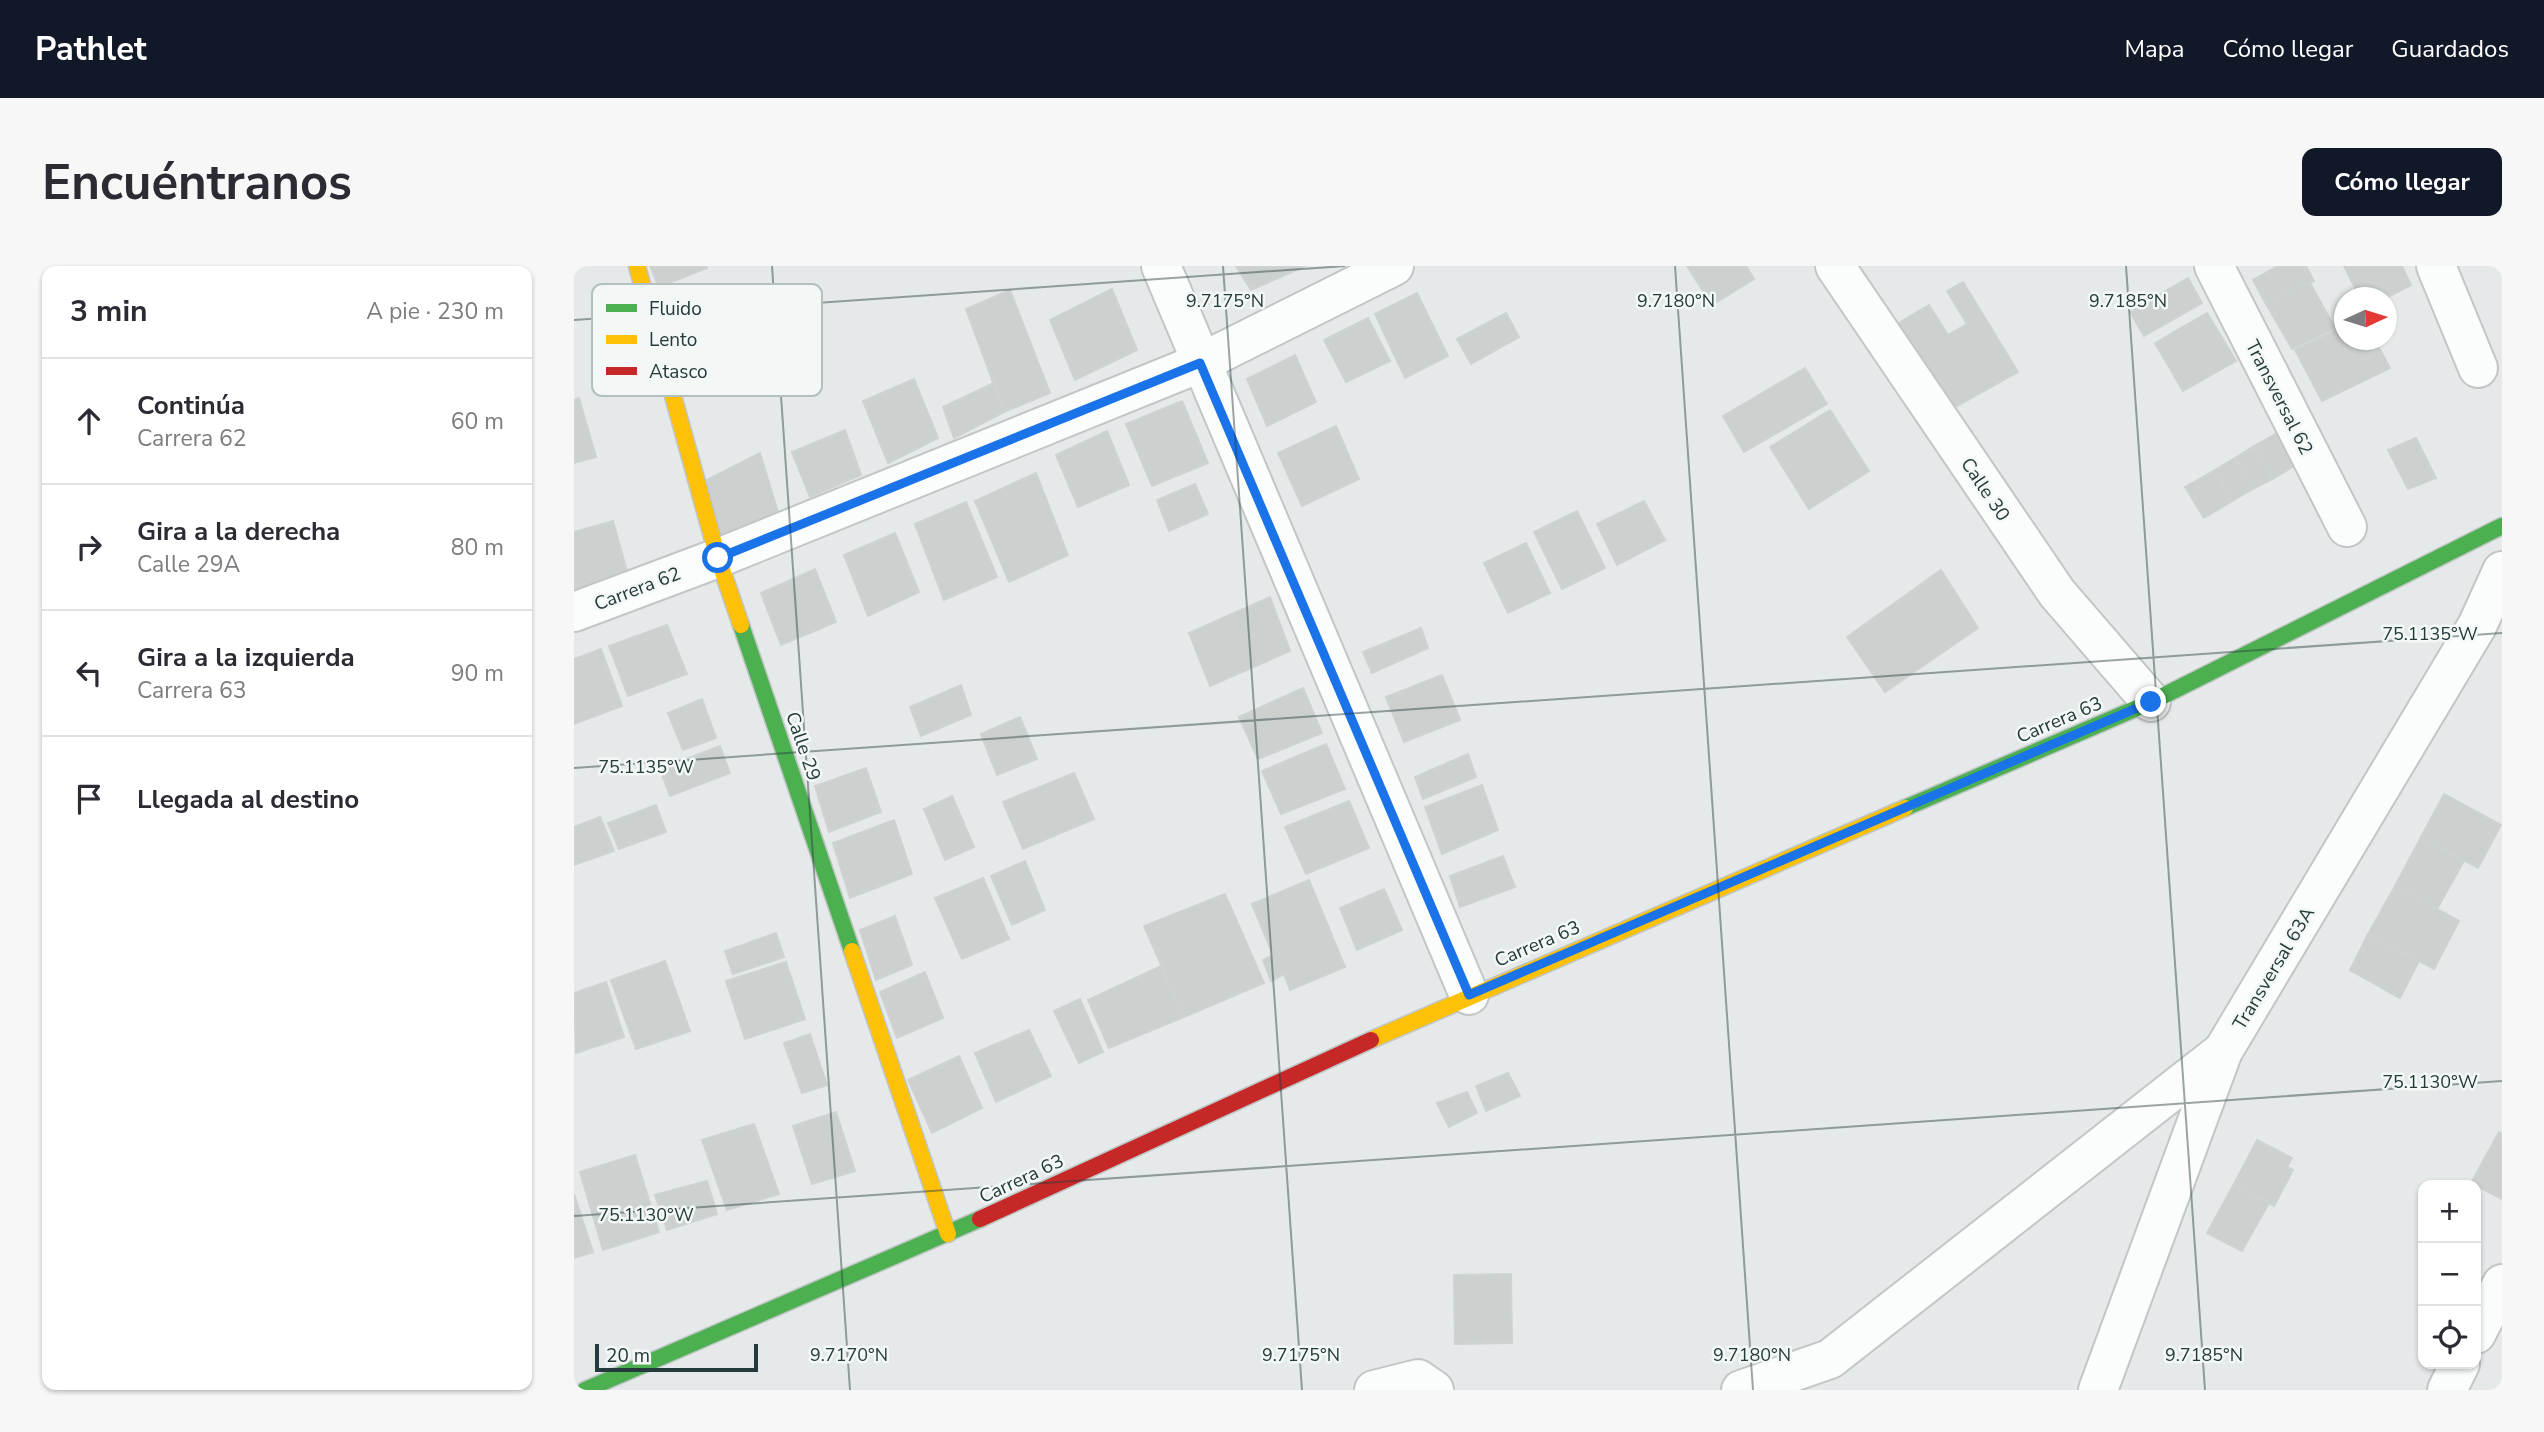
<!DOCTYPE html>
<html lang="es">
<head>
<meta charset="utf-8">
<style>
  :root { --surface:#fff; --page:#f7f7f7; --text:#2b2b33; --muted:#7c7c81; --line:#e1e1e2; --accent:#111827 }
  body { margin:0; font-family:"Nunito Sans",sans-serif; background:var(--page); color:var(--text) }
  .controls { position:absolute; right:21px; bottom:21px; display:grid; overflow:hidden; border-radius:14px; box-shadow:0 2px 5px #0004 }
  .controls button { width:63px; height:63px; display:grid; place-items:center; padding:0; border:0; border-bottom:2px solid var(--line); background:var(--surface); color:var(--text); font:35px sans-serif }
  .compass { position:absolute; left:1760px; top:21px; width:63px; height:63px; border-radius:50%; background:var(--surface); box-shadow:0 2px 5px #0004; rotate:86deg }
  .scale { position:absolute; left:21px; bottom:18px; width:163px; box-sizing:border-box; padding-left:7px; border:4px solid #253a3b; border-top:0; font-size:19px; line-height:24px; white-space:nowrap; color:#253a3b; -webkit-text-stroke:5px #f3f8f7; paint-order:stroke }
  .stop { position:absolute; width:21px; height:21px; margin:-16px; border:5px solid #1a73e8; border-radius:50%; background:#fff }
  .stop.end { background:#1a73e8; border-color:#fff; box-shadow:0 2px 7px #0008 }
  .list { margin:0; padding:0; list-style:none }
  h2 { display:flex; justify-content:space-between; align-items:center; height:91px; margin:0; padding:0 28px; font-size:30px }
  h2 small { font-size:23px; font-weight:400; color:var(--muted) }
  .list li { display:grid; grid-template-columns:46px 1fr auto; gap:21px; align-items:center; box-sizing:border-box; height:126px; padding:0 28px; border-top:2px solid var(--line) }
  .list b { display:block; font-size:26px; white-space:nowrap }
  .list p { margin:0; font-size:23px; white-space:nowrap; color:var(--muted) }
  .list em { font-size:23px; font-style:normal; color:var(--muted) }
  .icon { flex:none; width:38px; height:38px; fill:none; stroke:currentColor; stroke-width:2; stroke-linecap:round; stroke-linejoin:round }
  .map { position:relative; flex:none; width:1928px; height:1124px; overflow:hidden; border-radius:14px }
  header { display:flex; align-items:center; gap:42px; box-sizing:border-box; height:98px; padding:0 35px; background:var(--accent); color:#fff }
  header strong { font-size:33px }
  nav { display:flex; gap:38px; margin-inline-start:auto; font-size:24px }
  .intro { display:flex; align-items:center; justify-content:space-between; box-sizing:border-box; height:168px; padding:0 42px }
  h1 { margin:0; font-size:49px }
  .button { padding:18px 32px; border-radius:14px; background:var(--accent); color:#fff; font-size:24px; font-weight:700 }
  main { display:flex; gap:42px; padding:0 42px }
  aside { flex:1; background:var(--surface); border-radius:14px; box-shadow:0 2px 5px #0004 }
  .map>svg:first-child { display:block }
  .building { fill:#ccd1d0; stroke:#ced2d2; stroke-width:2 }
  .lines { fill:none; stroke-linecap:round; stroke-linejoin:round }
  .street-casing { stroke:#c2c6c6; stroke-width:42 }
  .fast-casing { stroke:#bfc5c4; stroke-width:19 }
  .slow-casing { stroke:#bfc5c4; stroke-width:19 }
  .jam-casing { stroke:#bfc5c4; stroke-width:19 }
  .street { stroke:#fbfcfc; stroke-width:38 }
  .fast { stroke:#4caf50; stroke-width:16 }
  .slow { stroke:#ffc107; stroke-width:16 }
  .jam { stroke:#c62828; stroke-width:16 }
  .route { stroke:#1a73e8; stroke-width:9 }
  .ticks { fill:none; stroke:#253a3b; stroke-width:2; stroke-opacity:0.45 }
  .labels { text-anchor:middle; stroke-width:5; stroke-linejoin:round; paint-order:stroke }
  .street-label { font-size:19px; fill:#253a3b; stroke:#f3f8f7 }
  .key { fill:#f3f8f7; stroke:#b5bfbf; stroke-width:2 }
  .key-label { font-size:19px; fill:#253a3b }
  .ticks-label { font-size:18px; text-anchor:middle; fill:#253a3b; stroke:#f3f8f7; stroke-width:5; stroke-linejoin:round; paint-order:stroke }
</style>
</head>
<body>
<header>
<strong>Pathlet</strong>
<nav><a>Mapa</a><a>Cómo llegar</a><a>Guardados</a></nav>
</header>
<div class="intro"><h1>Encuéntranos</h1><a class="button">Cómo llegar</a></div>
<main>
<aside>
<h2>3 min<small>A pie · 230 m</small></h2>
<ul class="list">
<li><svg class="icon" aria-label="ahead" viewBox="0 0 24 24"><path d="M12 20V5M6 11l6-6 6 6"/></svg><div><b>Continúa</b><p>Carrera 62</p></div><em>60 m</em></li>
<li><svg class="icon" aria-label="right" viewBox="0 0 24 24"><path d="M7 20v-9h11M14 6l5 5-5 5"/></svg><div><b>Gira a la derecha</b><p>Calle 29A</p></div><em>80 m</em></li>
<li><svg class="icon" aria-label="left" viewBox="0 0 24 24"><path d="M17 20v-9H6M10 6l-5 5 5 5"/></svg><div><b>Gira a la izquierda</b><p>Carrera 63</p></div><em>90 m</em></li>
<li><svg class="icon" aria-label="arrive" viewBox="0 0 24 24"><path d="M6 21V4h12l-3 4 3 4H6"/></svg><div><b>Llegada al destino</b></div></li>
</ul>
</aside>
<div class="map">
<svg width="1928" height="1124" viewBox="0 0 1928 1124">
  <rect width="100%" height="100%" fill="#e5e9e9"/>
  <g class="building">
    <path d="M 76,0 L 132,0 L 133,2 L 85,21 Z"/>
    <path d="M 662,0 L 731,0 L 677,24 Z"/>
    <path d="M 1113,0 L 1172,0 L 1180,13 L 1138,39 Z"/>
    <path d="M 1704,0 L 1732,0 L 1740,15 L 1692,38 L 1679,14 Z"/>
    <path d="M 1770,0 L 1828,0 L 1837,19 L 1812,32 L 1786,32 Z"/>
    <path d="M 1614,12 L 1628,37 L 1570,70 L 1556,46 Z"/>
    <path d="M 1389,16 L 1444,106 L 1369,148 L 1316,62 L 1355,39 L 1374,69 L 1393,58 L 1373,25 Z"/>
    <path d="M 1736,17 L 1761,62 L 1718,83 L 1692,38 Z"/>
    <path d="M 538,23 L 563,84 L 501,114 L 476,54 Z"/>
    <path d="M 436,24 L 476,127 L 430,146 L 392,43 Z"/>
    <path d="M 843,27 L 874,90 L 831,112 L 801,48 Z"/>
    <path d="M 932,47 L 945,71 L 897,98 L 883,73 Z"/>
    <path d="M 1633,47 L 1662,95 L 1609,125 L 1581,77 Z"/>
    <path d="M 794,52 L 816,95 L 772,116 L 750,74 Z"/>
    <path d="M 1770,60 L 1770,74 L 1801,74 L 1816,102 L 1748,135 L 1721,84 Z"/>
    <path d="M 721,89 L 742,136 L 693,160 L 673,113 Z"/>
    <path d="M 1231,102 L 1253,138 L 1170,186 L 1149,150 Z"/>
    <path d="M 340,113 L 364,172 L 314,197 L 289,135 Z"/>
    <path d="M 420,117 L 430,146 L 380,172 L 369,141 Z"/>
    <path d="M 5,132 L 22,191 L 0,197 L 0,134 Z"/>
    <path d="M 608,135 L 634,197 L 578,220 L 552,158 Z"/>
    <path d="M 1256,144 L 1295,205 L 1235,243 L 1196,181 Z"/>
    <path d="M 762,160 L 785,213 L 728,240 L 704,187 Z"/>
    <path d="M 271,164 L 287,209 L 236,231 L 218,186 Z"/>
    <path d="M 533,165 L 555,219 L 504,241 L 482,189 Z"/>
    <path d="M 1703,167 L 1722,199 L 1700,212 L 1680,180 Z"/>
    <path d="M 1842,172 L 1862,212 L 1834,223 L 1814,184 Z"/>
    <path d="M 1680,180 L 1700,212 L 1679,223 L 1661,192 Z"/>
    <path d="M 186,187 L 207,256 L 146,285 L 127,217 Z"/>
    <path d="M 1661,192 L 1679,223 L 1658,235 L 1641,204 Z"/>
    <path d="M 1641,204 L 1658,235 L 1630,252 L 1611,221 Z"/>
    <path d="M 462,207 L 494,289 L 435,316 L 401,235 Z"/>
    <path d="M 621,218 L 634,248 L 595,265 L 583,234 Z"/>
    <path d="M 1070,235 L 1091,274 L 1043,299 L 1023,258 Z"/>
    <path d="M 392,236 L 423,311 L 370,334 L 341,258 Z"/>
    <path d="M 1003,245 L 1031,302 L 988,323 L 960,266 Z"/>
    <path d="M 39,255 L 54,309 L 0,324 L 0,266 Z"/>
    <path d="M 321,267 L 345,326 L 294,350 L 270,289 Z"/>
    <path d="M 952,277 L 976,327 L 934,347 L 910,297 Z"/>
    <path d="M 241,303 L 262,356 L 207,379 L 187,327 Z"/>
    <path d="M 1367,304 L 1404,362 L 1311,426 L 1273,371 Z"/>
    <path d="M 696,331 L 716,385 L 636,420 L 615,367 Z"/>
    <path d="M 93,359 L 113,408 L 54,430 L 35,380 Z"/>
    <path d="M 847,362 L 854,382 L 798,407 L 789,386 Z"/>
    <path d="M 27,383 L 48,440 L 0,458 L 0,393 Z"/>
    <path d="M 868,409 L 886,454 L 830,476 L 812,431 Z"/>
    <path d="M 387,419 L 397,449 L 347,470 L 336,441 Z"/>
    <path d="M 729,422 L 748,467 L 684,493 L 665,451 Z"/>
    <path d="M 128,433 L 142,472 L 109,484 L 94,447 Z"/>
    <path d="M 446,451 L 463,493 L 423,509 L 407,468 Z"/>
    <path d="M 752,478 L 771,523 L 707,548 L 688,505 Z"/>
    <path d="M 146,480 L 156,507 L 96,530 L 86,503 Z"/>
    <path d="M 894,488 L 902,511 L 849,533 L 841,511 Z"/>
    <path d="M 292,502 L 307,546 L 255,566 L 241,520 Z"/>
    <path d="M 500,507 L 520,553 L 449,583 L 429,536 Z"/>
    <path d="M 908,519 L 924,564 L 868,588 L 851,541 Z"/>
    <path d="M 1870,528 L 1927,559 L 1904,602 L 1847,571 Z"/>
    <path d="M 378,530 L 400,581 L 371,594 L 350,543 Z"/>
    <path d="M 775,535 L 795,582 L 732,608 L 711,561 Z"/>
    <path d="M 82,539 L 92,566 L 45,583 L 34,557 Z"/>
    <path d="M 26,551 L 40,585 L 0,599 L 0,561 Z"/>
    <path d="M 320,554 L 338,608 L 276,632 L 259,577 Z"/>
    <path d="M 1847,571 L 1890,595 L 1863,643 L 1821,620 Z"/>
    <path d="M 929,590 L 941,621 L 886,641 L 876,610 Z"/>
    <path d="M 451,595 L 471,644 L 438,659 L 417,610 Z"/>
    <path d="M 409,612 L 435,673 L 388,693 L 361,632 Z"/>
    <path d="M 735,614 L 771,701 L 716,724 L 710,708 L 697,715 L 689,694 L 699,689 L 678,638 Z"/>
    <path d="M 1821,620 L 1885,655 L 1860,703 L 1794,668 Z"/>
    <path d="M 810,623 L 828,664 L 783,684 L 766,642 Z"/>
    <path d="M 651,628 L 690,717 L 610,751 L 570,660 Z"/>
    <path d="M 321,650 L 338,699 L 302,714 L 286,664 Z"/>
    <path d="M 202,667 L 210,691 L 159,708 L 151,685 Z"/>
    <path d="M 1794,668 L 1845,695 L 1826,732 L 1776,704 Z"/>
    <path d="M 91,695 L 116,765 L 62,783 L 37,714 Z"/>
    <path d="M 212,696 L 231,753 L 171,773 L 152,715 Z"/>
    <path d="M 587,700 L 610,751 L 535,782 L 514,734 Z"/>
    <path d="M 351,706 L 369,752 L 323,772 L 306,726 Z"/>
    <path d="M 32,716 L 50,771 L 2,787 L 0,727 Z"/>
    <path d="M 506,733 L 529,786 L 505,797 L 480,745 Z"/>
    <path d="M 455,764 L 477,810 L 422,836 L 401,787 Z"/>
    <path d="M 236,768 L 253,819 L 228,827 L 210,777 Z"/>
    <path d="M 385,790 L 408,842 L 358,867 L 334,814 Z"/>
    <path d="M 934,807 L 946,830 L 912,845 L 902,820 Z"/>
    <path d="M 893,826 L 903,847 L 875,861 L 863,837 Z"/>
    <path d="M 262,846 L 281,905 L 238,918 L 219,860 Z"/>
    <path d="M 180,858 L 205,928 L 153,944 L 128,874 Z"/>
    <path d="M 1925,866 L 1928,868 L 1928,933 L 1897,917 Z"/>
    <path d="M 1683,874 L 1718,892 L 1713,901 L 1719,904 L 1700,940 L 1660,918 Z"/>
    <path d="M 61,889 L 85,966 L 29,984 L 6,906 Z"/>
    <path d="M 133,915 L 143,948 L 93,964 L 81,929 Z"/>
    <path d="M 1660,918 L 1695,937 L 1668,985 L 1633,967 Z"/>
    <path d="M 0,928 L 19,986 L 0,992 Z"/>
    <path d="M 937,1008 L 938,1077 L 881,1078 L 880,1009 Z"/>
  </g>
  <g class="lines">
    <defs>
      <g id="street">
        <path d="M 587,0 L 895,729"/>
        <path d="M 1261,0 L 1483,327 L 1577,436"/>
        <path d="M 1640,0 L 1773,261"/>
        <path d="M 1862,0 L 1904,102"/>
        <path d="M 0,346 L 144,292 L 626,97 L 820,0"/>
        <path d="M 1902,1068 L 1928,1018"/>
        <path d="M 800,1124 L 844,1113 L 860,1124"/>
        <path d="M 1167,1124 L 1256,1093 L 1649,785"/>
        <path d="M 1524,1124 L 1649,785 L 1903,360 L 1928,305"/>
        <path d="M 1873,1124 L 1886,1098"/>
      </g>
      <g id="fast">
        <path d="M 167,359 L 278,685"/>
        <path d="M 1331,542 L 1577,436 L 1928,260"/>
        <path d="M 11,1124 L 406,953"/>
      </g>
      <g id="slow">
        <path d="M 63,0 L 144,292 L 167,359"/>
        <path d="M 278,685 L 374,968"/>
        <path d="M 797,774 L 1331,542"/>
      </g>
      <path id="jam" d="M 406,953 L 797,774"/>
    </defs>
    <use href="#street" class="street-casing"/>
    <use href="#fast" class="fast-casing"/>
    <use href="#slow" class="slow-casing"/>
    <use href="#jam" class="jam-casing"/>
    <use href="#street" class="street"/>
    <use href="#fast" class="fast"/>
    <use href="#slow" class="slow"/>
    <use href="#jam" class="jam"/>
  </g>
  <g class="lines">
    <path class="route" d="M 144,292 L 626,97 L 895,729 L 1577,436"/>
  </g>
  <path class="ticks" d="M 198,0 L 276,1124M 649,0 L 728,1124M 1101,0 L 1179,1124M 1552,0 L 1631,1124M 0,54 L 771,0M 0,502 L 1928,367M 0,950 L 1928,815"/>
  <g class="labels">
    <g class="street-label">
      <text transform="translate(1706 131) rotate(63)" y="7">Transversal 62</text>
      <text transform="translate(1412 223) rotate(56)" y="7">Calle 30</text>
      <text transform="translate(63 322) rotate(-21)" y="7">Carrera 62</text>
      <text transform="translate(1485 453) rotate(-23)" y="7">Carrera 63</text>
      <text transform="translate(230 480) rotate(71)" y="7">Calle 29</text>
      <text transform="translate(963 677) rotate(-23)" y="7">Carrera 63</text>
      <text transform="translate(1699 702) rotate(-59)" y="7">Transversal 63A</text>
      <text transform="translate(447 912) rotate(-25)" y="7">Carrera 63</text>
    </g>
  </g>
  <rect x="18" y="18" width="230" height="112" rx="10" class="key"/>
  <rect x="32" y="38" width="31" height="8" fill="#4caf50"/>
  <rect x="32" y="69" width="31" height="9" fill="#ffc107"/>
  <rect x="32" y="101" width="31" height="8" fill="#c62828"/>
  <g class="key-label">
    <text x="75" y="49">Fluido</text>
    <text x="75" y="80">Lento</text>
    <text x="75" y="112">Atasco</text>
  </g>
  <g class="ticks-label">
    <text x="651" y="41">9.7175°N</text>
    <text x="1102" y="41">9.7180°N</text>
    <text x="1554" y="41">9.7185°N</text>
    <text x="1856" y="374">75.1135°W</text>
    <text x="72" y="507">75.1135°W</text>
    <text x="1856" y="822">75.1130°W</text>
    <text x="72" y="955">75.1130°W</text>
    <text x="275" y="1095">9.7170°N</text>
    <text x="727" y="1095">9.7175°N</text>
    <text x="1178" y="1095">9.7180°N</text>
    <text x="1630" y="1095">9.7185°N</text>
  </g>
</svg>
<div class="controls">
<button>+</button>
<button>−</button>
<button><svg class="icon" aria-label="locate" viewBox="0 0 24 24"><circle cx="12" cy="12" r="6"/><path d="M12 2v4M12 18v4M2 12h4M18 12h4"/></svg></button>
</div>
<svg class="compass" viewBox="-18 -18 36 36"><path d="M0-13l5 13h-10z" fill="#e53935"/><path d="M0 13l5-13h-10z" fill="#7c7c81"/></svg>
<div class="scale">20 m</div>
<div class="stop" style="left:144px;top:292px"></div>
<div class="stop end" style="left:1577px;top:436px"></div>
</div>
</main>
</body>
</html>
